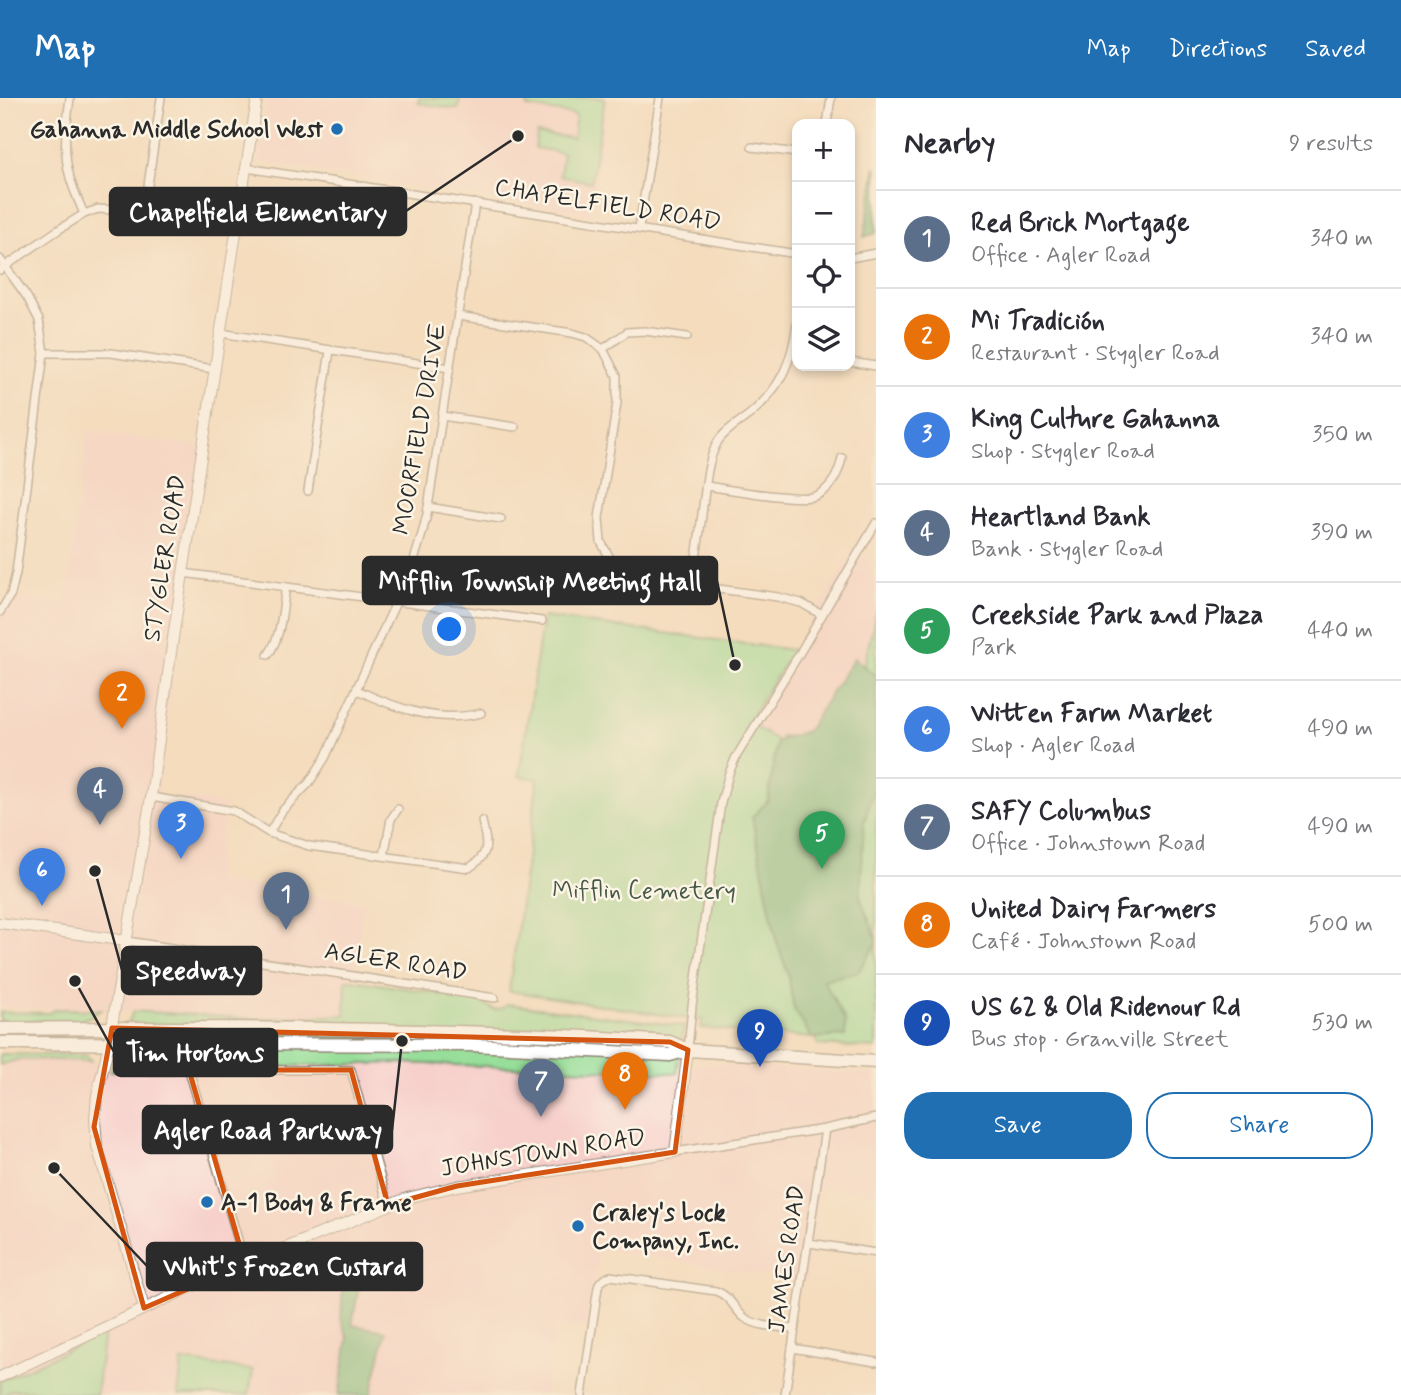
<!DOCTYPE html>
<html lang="en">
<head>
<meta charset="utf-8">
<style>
  :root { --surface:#fff; --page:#f7f7f7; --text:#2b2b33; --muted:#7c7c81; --line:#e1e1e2; --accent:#1f6fb2 }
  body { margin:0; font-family:Mynerve,sans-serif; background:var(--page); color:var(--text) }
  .controls { position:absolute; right:21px; top:21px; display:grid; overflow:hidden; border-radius:14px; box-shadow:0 4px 10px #0003 }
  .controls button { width:63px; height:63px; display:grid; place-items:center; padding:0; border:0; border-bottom:2px solid var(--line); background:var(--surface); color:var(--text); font:35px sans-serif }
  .you { position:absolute; left:450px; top:532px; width:24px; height:24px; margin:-18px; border:5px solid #fff; border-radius:50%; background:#1a73e8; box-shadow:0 0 0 10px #1a73e833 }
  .badge { display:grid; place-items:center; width:46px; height:46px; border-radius:50%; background:var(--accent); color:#fff; font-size:23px; font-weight:700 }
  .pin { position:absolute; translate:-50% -58px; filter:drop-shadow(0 2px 4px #0008) }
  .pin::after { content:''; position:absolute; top:37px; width:24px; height:21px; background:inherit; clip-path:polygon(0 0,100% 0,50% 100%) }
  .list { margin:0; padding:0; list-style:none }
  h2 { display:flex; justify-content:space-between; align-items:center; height:91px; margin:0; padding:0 28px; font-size:30px }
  h2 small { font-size:23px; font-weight:400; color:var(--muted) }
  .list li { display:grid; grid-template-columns:46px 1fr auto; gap:21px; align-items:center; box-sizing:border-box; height:98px; padding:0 28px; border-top:2px solid var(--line) }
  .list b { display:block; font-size:26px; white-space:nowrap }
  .list p { margin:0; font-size:23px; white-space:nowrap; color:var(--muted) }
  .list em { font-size:23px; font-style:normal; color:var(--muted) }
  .actions { display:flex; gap:14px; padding:21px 28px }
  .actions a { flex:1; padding:16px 0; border:2px solid var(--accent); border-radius:28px; text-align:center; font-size:24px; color:var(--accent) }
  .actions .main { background:var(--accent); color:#fff }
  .icon { flex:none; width:38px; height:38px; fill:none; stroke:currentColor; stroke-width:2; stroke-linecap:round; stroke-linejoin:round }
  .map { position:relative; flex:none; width:876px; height:1297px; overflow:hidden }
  header { display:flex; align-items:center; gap:42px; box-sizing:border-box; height:98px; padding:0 35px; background:var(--accent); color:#fff }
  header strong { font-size:33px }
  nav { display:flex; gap:38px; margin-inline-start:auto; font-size:24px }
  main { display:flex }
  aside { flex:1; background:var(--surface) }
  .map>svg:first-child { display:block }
  .built { fill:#f7d0cc }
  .green { fill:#96de99; stroke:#608462; stroke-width:2 }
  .forest { fill:#78bd81; stroke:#527456; stroke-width:2 }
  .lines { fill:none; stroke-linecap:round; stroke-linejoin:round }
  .street-casing { stroke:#908474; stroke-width:10 }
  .secondary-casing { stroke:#908474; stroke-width:12 }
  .highway-casing { stroke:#908474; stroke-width:15 }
  .street { stroke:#fff; stroke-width:7 }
  .secondary { stroke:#fff; stroke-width:10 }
  .highway { stroke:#fff; stroke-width:12 }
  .marked { fill:none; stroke:#d5540f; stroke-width:5; stroke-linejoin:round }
  .poi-dot { fill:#1f6fb2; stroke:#fcf5e5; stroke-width:2.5 }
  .labels { text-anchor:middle; stroke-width:5; stroke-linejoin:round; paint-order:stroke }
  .poi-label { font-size:24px; font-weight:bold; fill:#2b2b2b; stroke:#fcf5e5; text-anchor:start }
  .street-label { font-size:24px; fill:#2b2b2b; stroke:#fcf5e5 }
  .park-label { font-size:24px; fill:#465846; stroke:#fcf5e5 }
  .leader { fill:none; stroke:#2b2b2b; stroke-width:2.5 }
  .callout-dot { fill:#2b2b2b; stroke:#fcf5e5; stroke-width:2.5 }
  .callout { fill:#2b2b2b; stroke:#2b2b2b; stroke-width:2.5 }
  .callout-label { font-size:26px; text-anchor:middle; font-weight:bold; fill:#fff }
</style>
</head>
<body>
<header>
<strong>Map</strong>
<nav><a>Map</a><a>Directions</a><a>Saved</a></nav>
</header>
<main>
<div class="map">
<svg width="876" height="1297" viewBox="0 0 876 1297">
  <rect width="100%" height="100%" fill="#fcf5e5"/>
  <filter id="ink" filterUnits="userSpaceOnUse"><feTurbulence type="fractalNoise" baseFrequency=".0143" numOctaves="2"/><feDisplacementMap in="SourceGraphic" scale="14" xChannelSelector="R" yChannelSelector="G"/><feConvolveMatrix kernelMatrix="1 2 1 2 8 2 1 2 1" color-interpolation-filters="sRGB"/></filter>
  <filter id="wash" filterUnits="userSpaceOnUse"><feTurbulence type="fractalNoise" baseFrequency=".00686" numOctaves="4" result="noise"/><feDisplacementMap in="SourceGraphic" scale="28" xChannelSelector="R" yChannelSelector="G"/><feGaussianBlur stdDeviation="1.57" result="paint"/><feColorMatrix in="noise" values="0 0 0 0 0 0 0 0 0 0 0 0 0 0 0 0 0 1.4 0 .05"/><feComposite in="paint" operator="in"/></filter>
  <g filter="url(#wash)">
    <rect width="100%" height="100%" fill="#f4dcbd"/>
    <g class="built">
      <path d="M 267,0 L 608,0 L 590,116 L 256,63 Z"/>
      <path d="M 87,333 L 206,350 L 172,579 L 157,697 L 224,706 L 215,783 L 365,804 L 353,882 L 346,882 L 345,917 L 259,921 L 133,913 L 0,909 L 0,513 L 12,498 L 66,506 Z"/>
      <path d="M 854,452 L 869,460 L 871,477 L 876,487 L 876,515 L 864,568 L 854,560 L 807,633 L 777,643 L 748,624 L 768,594 Z"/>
      <path d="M 20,961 L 91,963 L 111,973 L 401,965 L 677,975 L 701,965 L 876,976 L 876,1096 L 821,1088 L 806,1184 L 599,1151 L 586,1231 L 556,1227 L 545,1297 L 371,1297 L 385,1233 L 352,1227 L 360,1182 L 354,1181 L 351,1169 L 344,1170 L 341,1221 L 348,1240 L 339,1297 L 249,1297 L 253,1272 L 182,1263 L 178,1297 L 96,1297 L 103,1235 L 0,1283 L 0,967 Z"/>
    </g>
    <g class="green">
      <path d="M 419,0 L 460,0 L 458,11 L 418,5 Z"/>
      <path d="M 529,0 L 605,0 L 591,84 L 560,78 L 563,55 L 535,50 L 537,35 L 573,40 L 576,17 L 527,9 Z"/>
      <path d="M 876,515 L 876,590 L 863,572 Z"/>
      <path d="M 543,519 L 793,552 L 748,624 L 777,643 L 768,703 L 776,841 L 788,876 L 794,911 L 812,940 L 701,930 L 702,921 L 683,920 L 509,893 L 538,681 L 519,678 Z"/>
      <path d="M 781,638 L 876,646 L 876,950 L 818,947 L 776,821 L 775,691 Z"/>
      <path d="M 346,882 L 353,882 L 480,902 C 491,911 496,916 508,906 L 684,928 L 677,975 L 401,965 L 111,973 L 133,913 L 259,921 L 345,917 Z"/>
      <path d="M 55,911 L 101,912 L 91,918 L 79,923 L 0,923 L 0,914 L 49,915 Z"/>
      <path d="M 0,956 L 87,957 L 91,963 L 20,961 L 0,967 Z"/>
      <path d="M 104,1235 L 96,1297 L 17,1292 L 9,1293 L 5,1297 L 0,1297 L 0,1283 Z"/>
      <path d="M 182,1263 L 253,1272 L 249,1297 L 178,1297 Z"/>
    </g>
    <g class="forest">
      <path d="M 876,68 L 876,135 L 864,139 Z"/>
      <path d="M 854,560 L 876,578 L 876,685 L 864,724 L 860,799 L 876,840 L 876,846 L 858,874 L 823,882 L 845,922 L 845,938 L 812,940 L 794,911 L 788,876 L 776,841 L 752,719 L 768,703 L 777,643 L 807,633 Z"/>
      <path d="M 351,1169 L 354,1181 L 360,1182 L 352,1227 L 386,1233 L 371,1297 L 339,1297 L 348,1240 L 341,1221 L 344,1170 Z"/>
    </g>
  </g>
  <g filter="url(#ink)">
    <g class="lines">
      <defs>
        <g id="street">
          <path d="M 70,0 C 68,18 64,38 66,56 C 67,78 76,97 84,116"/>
          <path d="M 827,26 L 831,0"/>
          <path d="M 752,49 L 797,55"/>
          <path d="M 246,70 L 797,156"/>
          <path d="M 144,114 L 161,0"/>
          <path d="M 639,130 L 660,0"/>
          <path d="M 850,160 L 876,155"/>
          <path d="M 0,161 L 27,199 L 39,222 L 44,255 L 16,475 L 11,496 L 0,514"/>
          <path d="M 0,172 L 58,132 L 84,116 L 98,111 L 144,114 L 237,128"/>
          <path d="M 458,218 L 572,235 L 586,239 L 603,251 L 617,278 L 617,305 L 599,420 L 601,444 L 611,462 L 626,475 L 646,481 L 778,499 L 801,505 L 822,517"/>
          <path d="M 220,235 L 450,270"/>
          <path d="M 603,251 L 627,234 L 645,233 L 687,239"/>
          <path d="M 44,255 L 111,255 L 214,271"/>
          <path d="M 850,264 L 876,268"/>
          <path d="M 442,318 L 515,329"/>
          <path d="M 706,388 C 727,391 799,404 815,398 C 831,392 839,375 842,360"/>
          <path d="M 308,393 L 330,253"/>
          <path d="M 428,409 L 501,421"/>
          <path d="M 600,467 L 609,458"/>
          <path d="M 183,475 L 542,523"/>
          <path d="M 692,487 C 696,461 700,434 703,408 C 706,387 707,364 717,345 C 723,334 738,325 749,317 C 780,291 792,265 797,225"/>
          <path d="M 268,557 C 282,538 282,512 286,489"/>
          <path d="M 357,592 C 395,610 439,626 481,615"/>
          <path d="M 151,699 L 234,713 L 269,735 L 309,748 L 469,770 C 491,756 487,746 482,723"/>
          <path d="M 269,735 L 282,713 L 309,685 L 325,660 L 412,469 L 422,436 L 427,416 L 475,105"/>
          <path d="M 384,758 L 391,721 L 398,711"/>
          <path d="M 127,843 L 495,900"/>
          <path d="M 688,952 L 692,908 L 721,705 L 729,675 L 736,659 L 798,558 L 876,425"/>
          <path d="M 675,1054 L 825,1031 L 876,1020"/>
          <path d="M 809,1145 L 876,1155"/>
          <path d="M 245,1166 L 189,972 L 351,972 L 388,1107"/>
          <path d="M 792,1250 L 876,1264"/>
          <path d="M 582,1297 L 598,1189 L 600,1184 L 610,1178 L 716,1193 C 732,1199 733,1211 745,1220 C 758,1229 780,1229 795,1231"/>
          <path d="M 785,1297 L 825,1031"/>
        </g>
        <g id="secondary">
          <path d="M 0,825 L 127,843"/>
          <path d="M 144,1210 L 97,1048 L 95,1020 L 97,997 L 109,945 L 151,699 L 174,533 L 257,0"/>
          <path d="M 0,1279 L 195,1187 L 407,1100 L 457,1088 L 675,1054 L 688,952"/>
        </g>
        <g id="highway">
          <path d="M 0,931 C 223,929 447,929 670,944 L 688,952 L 876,964"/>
          <path d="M 0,945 L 473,947 L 670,957 L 688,952"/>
        </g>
      </defs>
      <use href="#street" class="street-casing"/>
      <use href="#secondary" class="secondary-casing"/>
      <use href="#highway" class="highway-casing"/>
      <use href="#street" class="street"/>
      <use href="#secondary" class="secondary"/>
      <use href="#highway" class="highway"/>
    </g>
  </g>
  <path d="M0 0H876V1297H0ZM 112,930 L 670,944 L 688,952 L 675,1054 L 457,1088 L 388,1107 L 351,972 L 189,972 L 245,1166 L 144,1210 L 94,1029 Z" fill="#f4dcbd" fill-opacity=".55" fill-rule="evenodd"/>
  <path class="marked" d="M 112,930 L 670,944 L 688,952 L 675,1054 L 457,1088 L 388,1107 L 351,972 L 189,972 L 245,1166 L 144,1210 L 94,1029 Z"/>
  <g class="poi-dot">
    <circle cx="337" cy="31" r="7"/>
    <circle cx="207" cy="1104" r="7"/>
    <circle cx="578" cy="1128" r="7"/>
  </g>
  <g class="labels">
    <g class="poi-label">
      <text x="323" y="39" text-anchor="end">Gahanna Middle School West</text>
      <text x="221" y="1112">A-1 Body &amp; Frame</text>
      <text x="592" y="1122">Craley's Lock<tspan x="592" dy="28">Company, Inc.</tspan></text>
    </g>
    <g class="street-label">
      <text transform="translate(608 106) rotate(9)" y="8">CHAPELFIELD ROAD</text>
      <text transform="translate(419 331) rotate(-80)" y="8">MOORFIELD DRIVE</text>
      <text transform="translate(164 460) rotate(-81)" y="8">STYGLER ROAD</text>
      <text transform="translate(396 863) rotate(9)" y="8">AGLER ROAD</text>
      <text transform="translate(543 1054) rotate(-9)" y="8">JOHNSTOWN ROAD</text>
      <text transform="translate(786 1161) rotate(-82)" y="8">JAMES ROAD</text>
    </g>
    <g class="park-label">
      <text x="644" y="800">Mifflin Cemetery</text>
    </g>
  </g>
  <path class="leader" d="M518 38L406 113M735 567L717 483M95 773L122 872M75 883L114 954M402 943L392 1032M54 1070L147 1168"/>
  <g class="callout-dot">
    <circle cx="518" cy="38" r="7"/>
    <circle cx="735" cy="567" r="7"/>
    <circle cx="95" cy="773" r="7"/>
    <circle cx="75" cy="883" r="7"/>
    <circle cx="402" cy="943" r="7"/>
    <circle cx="54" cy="1070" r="7"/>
  </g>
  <g class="callout">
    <rect x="110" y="90" width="296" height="47" rx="7"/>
    <rect x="363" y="459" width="354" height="47" rx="7"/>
    <rect x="122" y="849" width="139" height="47" rx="7"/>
    <rect x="114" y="931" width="163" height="47" rx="7"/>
    <rect x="143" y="1008" width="249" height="47" rx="7"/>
    <rect x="147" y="1145" width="275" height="47" rx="7"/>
  </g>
  <g class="callout-label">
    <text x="258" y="123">Chapelfield Elementary</text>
    <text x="540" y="492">Mifflin Township Meeting Hall</text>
    <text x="191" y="881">Speedway</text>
    <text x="195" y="963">Tim Hortons</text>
    <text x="268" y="1041">Agler Road Parkway</text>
    <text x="285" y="1177">Whit's Frozen Custard</text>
  </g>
</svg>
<div class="controls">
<button>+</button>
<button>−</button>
<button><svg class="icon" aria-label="locate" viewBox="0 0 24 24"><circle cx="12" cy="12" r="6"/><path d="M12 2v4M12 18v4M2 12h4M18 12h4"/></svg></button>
<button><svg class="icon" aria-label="layers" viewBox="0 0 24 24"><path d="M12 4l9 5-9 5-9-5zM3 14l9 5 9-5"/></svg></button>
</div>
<div class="you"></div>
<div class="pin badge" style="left:286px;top:832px;background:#5c6f8a">1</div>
<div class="pin badge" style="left:122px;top:631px;background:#e8710a">2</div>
<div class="pin badge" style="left:181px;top:761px;background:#3f7fe0">3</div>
<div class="pin badge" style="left:100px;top:727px;background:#5c6f8a">4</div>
<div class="pin badge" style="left:822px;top:771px;background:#2e9e5b">5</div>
<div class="pin badge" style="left:42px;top:808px;background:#3f7fe0">6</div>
<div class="pin badge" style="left:541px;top:1019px;background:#5c6f8a">7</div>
<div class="pin badge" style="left:625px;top:1012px;background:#e8710a">8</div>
<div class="pin badge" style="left:760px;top:969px;background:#1a4fb4">9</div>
</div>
<aside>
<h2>Nearby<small>9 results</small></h2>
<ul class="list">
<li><span class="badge" style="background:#5c6f8a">1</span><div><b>Red Brick Mortgage</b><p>Office · Agler Road</p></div><em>340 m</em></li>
<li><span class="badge" style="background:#e8710a">2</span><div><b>Mi Tradición</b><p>Restaurant · Stygler Road</p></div><em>340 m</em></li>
<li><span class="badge" style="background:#3f7fe0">3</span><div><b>King Culture Gahanna</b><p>Shop · Stygler Road</p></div><em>350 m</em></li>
<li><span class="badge" style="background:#5c6f8a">4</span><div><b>Heartland Bank</b><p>Bank · Stygler Road</p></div><em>390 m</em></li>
<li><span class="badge" style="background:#2e9e5b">5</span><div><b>Creekside Park and Plaza</b><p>Park</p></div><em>440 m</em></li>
<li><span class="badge" style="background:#3f7fe0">6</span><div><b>Witten Farm Market</b><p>Shop · Agler Road</p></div><em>490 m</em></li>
<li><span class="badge" style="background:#5c6f8a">7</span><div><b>SAFY Columbus</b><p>Office · Johnstown Road</p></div><em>490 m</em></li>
<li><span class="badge" style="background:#e8710a">8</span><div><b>United Dairy Farmers</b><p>Café · Johnstown Road</p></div><em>500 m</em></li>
<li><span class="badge" style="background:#1a4fb4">9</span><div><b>US 62 &amp; Old Ridenour Rd</b><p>Bus stop · Granville Street</p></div><em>530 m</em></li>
</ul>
<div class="actions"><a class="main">Save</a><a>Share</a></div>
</aside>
</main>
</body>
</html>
